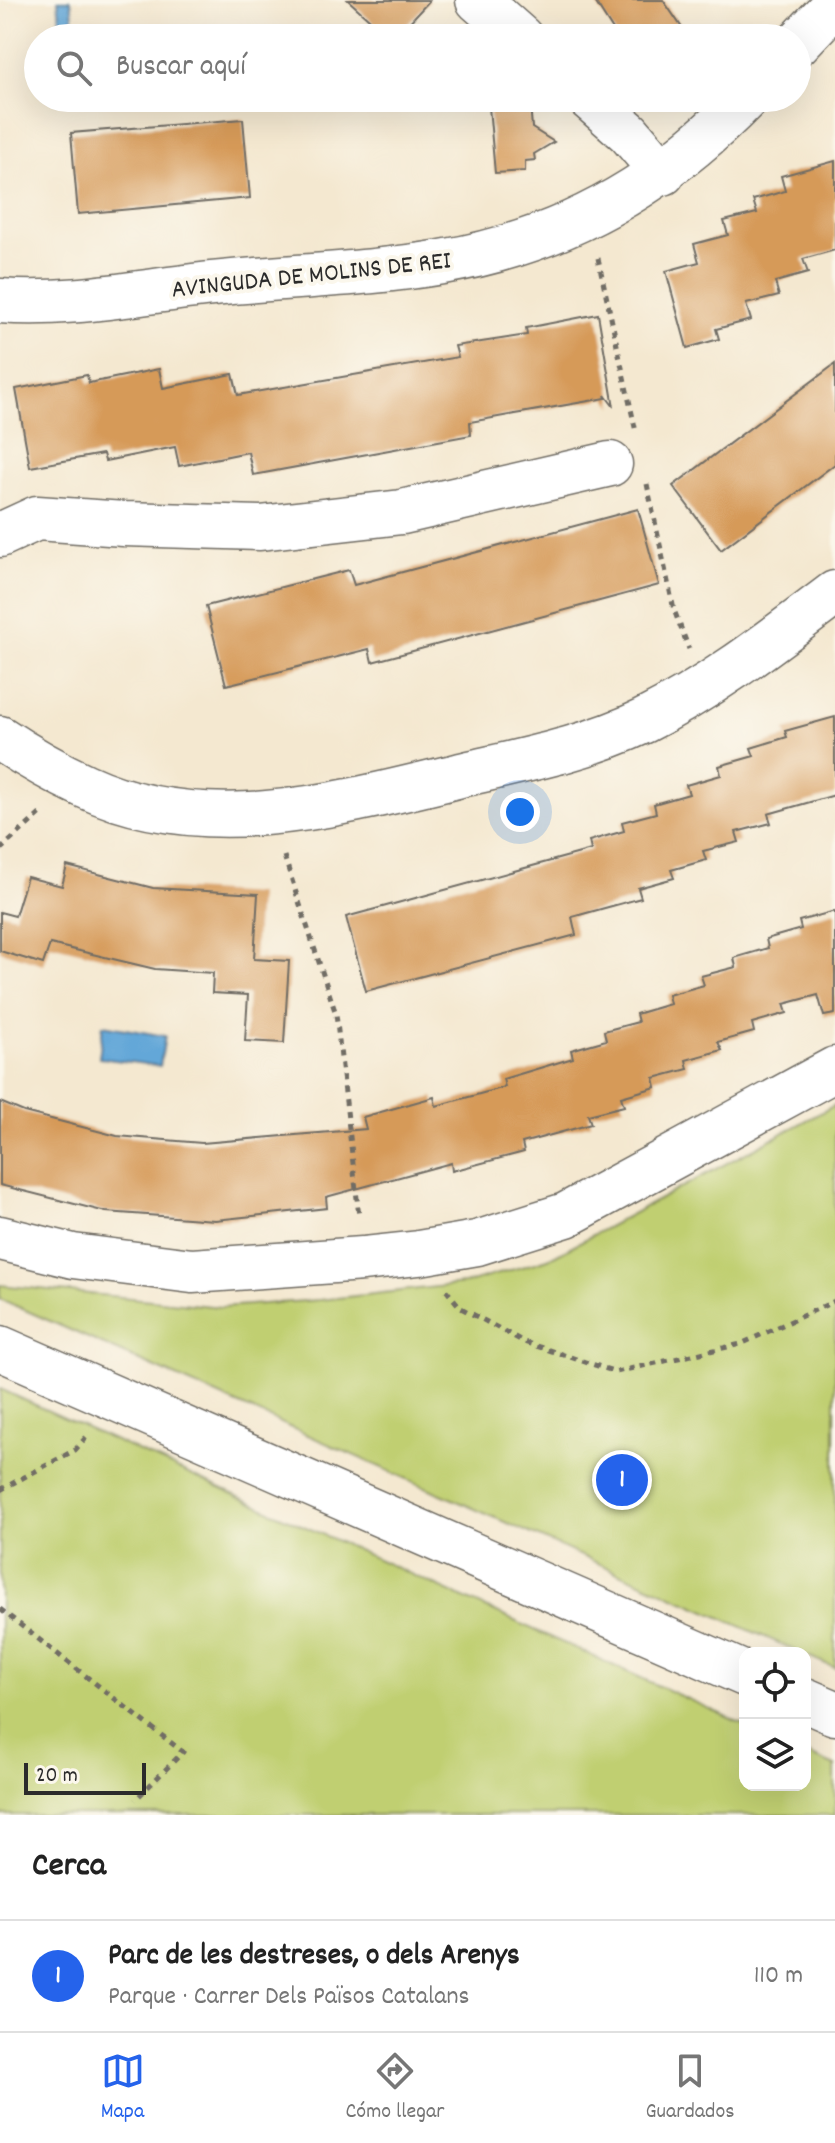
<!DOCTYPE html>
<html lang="es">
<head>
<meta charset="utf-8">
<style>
  :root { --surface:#fff; --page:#f2f2f2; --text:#222; --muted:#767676; --line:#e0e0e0; --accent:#2563eb }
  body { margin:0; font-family:Dekko,sans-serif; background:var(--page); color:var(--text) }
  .controls { position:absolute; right:24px; bottom:24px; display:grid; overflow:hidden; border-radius:16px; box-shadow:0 8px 32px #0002 }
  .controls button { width:72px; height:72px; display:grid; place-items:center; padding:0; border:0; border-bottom:2px solid var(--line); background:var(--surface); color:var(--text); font:40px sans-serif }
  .scale { position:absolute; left:24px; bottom:20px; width:122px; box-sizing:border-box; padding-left:8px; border:4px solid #2b2b2b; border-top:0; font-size:22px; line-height:28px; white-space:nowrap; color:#2b2b2b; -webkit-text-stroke:6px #fbf7ec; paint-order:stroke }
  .you { position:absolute; left:520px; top:812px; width:28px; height:28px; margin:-20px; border:6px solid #fff; border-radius:50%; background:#1a73e8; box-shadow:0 0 0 12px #1a73e833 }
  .badge { display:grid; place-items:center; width:52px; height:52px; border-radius:50%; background:var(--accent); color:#fff; font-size:26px; font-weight:700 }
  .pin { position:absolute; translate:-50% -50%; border:4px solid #fff; box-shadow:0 2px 8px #0006 }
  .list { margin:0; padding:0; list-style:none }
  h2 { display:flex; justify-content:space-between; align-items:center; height:104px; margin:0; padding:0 32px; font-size:34px }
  h2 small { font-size:26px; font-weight:400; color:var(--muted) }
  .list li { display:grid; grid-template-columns:52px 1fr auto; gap:24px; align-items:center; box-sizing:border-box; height:112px; padding:0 32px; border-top:2px solid var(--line) }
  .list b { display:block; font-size:30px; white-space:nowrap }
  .list p { margin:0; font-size:26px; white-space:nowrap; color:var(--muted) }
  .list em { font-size:26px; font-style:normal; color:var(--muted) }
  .icon { flex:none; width:44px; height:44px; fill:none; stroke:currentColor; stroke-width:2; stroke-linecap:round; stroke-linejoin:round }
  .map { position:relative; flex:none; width:835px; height:1815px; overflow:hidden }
  .search { position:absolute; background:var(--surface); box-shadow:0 8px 32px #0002; left:24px; right:24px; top:24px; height:88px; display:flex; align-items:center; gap:20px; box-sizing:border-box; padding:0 28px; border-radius:44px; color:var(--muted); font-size:30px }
  .sheet { height:216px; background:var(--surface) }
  nav { display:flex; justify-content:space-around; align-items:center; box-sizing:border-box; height:112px; border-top:2px solid var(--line); background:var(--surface); font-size:22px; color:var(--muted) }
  nav a { display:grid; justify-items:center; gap:4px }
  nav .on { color:var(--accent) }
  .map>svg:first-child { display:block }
  .green { fill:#c0cf71; stroke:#767d4e; stroke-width:2 }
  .water { fill:#63a7d8; stroke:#476982; stroke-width:2 }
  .building { fill:#d69a59 }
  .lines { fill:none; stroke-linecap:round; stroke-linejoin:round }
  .minor-casing { stroke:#716d65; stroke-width:47 }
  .path { stroke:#716d65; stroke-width:5; stroke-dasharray:6 6; stroke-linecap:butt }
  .minor { stroke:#fff; stroke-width:44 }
  .labels { text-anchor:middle; stroke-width:8; stroke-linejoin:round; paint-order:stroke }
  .street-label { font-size:26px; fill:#2b2b2b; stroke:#fbf7ec }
</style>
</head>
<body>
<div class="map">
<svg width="835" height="1815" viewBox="0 0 835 1815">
  <rect width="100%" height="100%" fill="#fbf7ec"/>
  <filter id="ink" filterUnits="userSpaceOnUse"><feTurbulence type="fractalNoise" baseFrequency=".0125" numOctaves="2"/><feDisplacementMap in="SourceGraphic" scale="16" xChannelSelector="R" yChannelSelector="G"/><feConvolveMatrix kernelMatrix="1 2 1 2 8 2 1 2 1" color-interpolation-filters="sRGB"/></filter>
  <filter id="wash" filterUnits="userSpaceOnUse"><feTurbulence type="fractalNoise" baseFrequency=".006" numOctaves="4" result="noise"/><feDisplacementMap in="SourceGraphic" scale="32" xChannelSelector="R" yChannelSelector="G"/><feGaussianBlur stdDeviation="1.8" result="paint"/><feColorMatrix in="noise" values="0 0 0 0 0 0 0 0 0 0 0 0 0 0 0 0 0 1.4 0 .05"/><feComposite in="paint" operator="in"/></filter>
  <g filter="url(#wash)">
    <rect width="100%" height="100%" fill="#f4e8d0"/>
    <g class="green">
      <path d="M 835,1105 L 835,1668 L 0,1299 L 0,1285 L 221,1307 L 319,1300 L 464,1284 L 548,1259 Z"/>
      <path d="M 0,1389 L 745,1725 L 745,1785 L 805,1785 L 805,1753 L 835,1766 L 835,1815 L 0,1815 Z"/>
    </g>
    <g class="water">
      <path d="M 58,0 L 71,0 L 75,34 L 62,36 Z"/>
      <path d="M 103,1025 L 165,1036 L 160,1066 L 99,1058 Z"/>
    </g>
    <g id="blocks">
      <g class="building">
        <path d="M 348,0 L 430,0 L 395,38 L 390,38 Z"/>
        <path d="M 594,0 L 663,0 L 689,38 L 618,38 Z"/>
        <path d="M 530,103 L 532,128 L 554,142 L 534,154 L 535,160 L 525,161 L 525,171 L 495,173 L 489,107 Z"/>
        <path d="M 243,119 L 250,198 L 78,214 L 71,133 Z"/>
        <path d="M 835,161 L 835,250 L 803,259 L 808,273 L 775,282 L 779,296 L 746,304 L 751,320 L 716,329 L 719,339 L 687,348 L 666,271 L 699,262 L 694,244 L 728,235 L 724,221 L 757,213 L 753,200 L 785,191 L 781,176 Z"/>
        <path d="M 598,314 L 614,407 L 605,395 L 606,398 L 470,422 L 471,435 L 253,475 L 248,452 L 179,466 L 175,447 L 105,461 L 103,454 L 30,467 L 16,389 L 87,375 L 89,383 L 159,369 L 163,388 L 233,374 L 238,395 L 458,357 L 455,346 L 527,335 L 526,328 Z"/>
        <path d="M 835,364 L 835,464 L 721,550 L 673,486 Z"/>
        <path d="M 638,509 L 659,585 L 372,662 L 369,649 L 226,685 L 206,606 L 349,570 L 354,585 Z"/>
        <path d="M 835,717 L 835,795 L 768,814 L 771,823 L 736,832 L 739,842 L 703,851 L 706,860 L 671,870 L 674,878 L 638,888 L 641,898 L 572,917 L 576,935 L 366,991 L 346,917 L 591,850 L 589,841 L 624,831 L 622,822 L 656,813 L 654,804 L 689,794 L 686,785 L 721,775 L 719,766 L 754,756 L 751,748 L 787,737 L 785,731 Z"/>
        <path d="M 67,866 L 153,888 L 258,894 L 254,959 L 289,961 L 284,1043 L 245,1041 L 248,995 L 212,993 L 213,973 L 155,969 L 50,944 L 43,964 L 0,951 L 0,912 L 15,916 L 27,877 L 62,886 Z"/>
        <path d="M 835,911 L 835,1014 L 824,1016 L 818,995 L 784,1004 L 787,1013 L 752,1023 L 754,1032 L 718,1042 L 722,1050 L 686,1060 L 688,1069 L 654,1078 L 656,1087 L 621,1097 L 624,1106 L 588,1115 L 591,1124 L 522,1143 L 524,1152 L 452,1171 L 451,1163 L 326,1197 L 327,1208 L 215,1220 L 106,1212 L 0,1185 L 0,1102 L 24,1112 L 117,1136 L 202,1143 L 366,1129 L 363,1117 L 434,1097 L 436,1106 L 505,1087 L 503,1079 L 573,1058 L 571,1050 L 606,1040 L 604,1031 L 638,1022 L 636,1014 L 670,1004 L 668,995 L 704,985 L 701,976 L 736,967 L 734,958 L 768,948 L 766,939 L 801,929 L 799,921 Z"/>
      </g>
    </g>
  </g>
  <g filter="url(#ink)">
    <use href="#blocks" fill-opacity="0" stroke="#716d65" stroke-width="2"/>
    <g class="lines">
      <defs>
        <g id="minor">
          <path d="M 478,0 L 521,38"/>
          <path d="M 797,44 L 835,4"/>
          <path d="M 589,98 L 629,133 L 663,173"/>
          <path d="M 0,301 C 70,307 142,291 212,284 C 288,276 366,275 442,262 C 562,242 662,185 746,98"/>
          <path d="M 0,535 L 37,518 L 124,524 L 260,528 L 402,512 L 610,464"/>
          <path d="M 0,738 C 27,756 55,772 85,786 C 206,842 342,804 465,774 C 525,760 588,748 644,721 C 713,687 774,639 835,593"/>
          <path d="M 0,1238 L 73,1256 L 192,1271 L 363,1259 L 419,1253 L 477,1243 L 566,1215 L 835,1069"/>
          <path d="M 0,1348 L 745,1674"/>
          <path d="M 805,1700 L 835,1713"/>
        </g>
      </defs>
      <use href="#minor" class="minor-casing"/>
      <g class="path">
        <path d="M 598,258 L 636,432"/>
        <path d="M 647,484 L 674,610 L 689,649"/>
        <path d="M 0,850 L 41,813"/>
        <path d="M 284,856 L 336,1014 L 359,1216"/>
        <path d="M 446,1290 L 461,1308 L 524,1342 L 616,1372 L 741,1344 L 835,1301"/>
        <path d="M 0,1490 L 75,1450 L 89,1434"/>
        <path d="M 0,1609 L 183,1752 L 135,1800"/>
      </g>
      <use href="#minor" class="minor"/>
    </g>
  </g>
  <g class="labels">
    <g class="street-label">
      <text transform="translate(311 273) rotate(-6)" y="9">AVINGUDA DE MOLINS DE REI</text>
    </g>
  </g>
</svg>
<div class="controls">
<button><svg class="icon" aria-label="locate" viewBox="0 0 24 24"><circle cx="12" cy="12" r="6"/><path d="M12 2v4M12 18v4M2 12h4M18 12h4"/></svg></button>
<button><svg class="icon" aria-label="layers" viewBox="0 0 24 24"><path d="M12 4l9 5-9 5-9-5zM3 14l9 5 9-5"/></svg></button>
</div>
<div class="scale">20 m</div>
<div class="you"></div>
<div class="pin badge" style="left:622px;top:1480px">1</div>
<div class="search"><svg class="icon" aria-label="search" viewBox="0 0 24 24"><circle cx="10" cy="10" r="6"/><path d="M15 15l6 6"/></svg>Buscar aquí</div>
</div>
<section class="sheet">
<h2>Cerca<small></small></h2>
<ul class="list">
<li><span class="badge">1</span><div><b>Parc de les destreses, o dels Arenys</b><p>Parque · Carrer Dels Països Catalans</p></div><em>110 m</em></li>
</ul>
</section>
<nav>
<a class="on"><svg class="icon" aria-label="map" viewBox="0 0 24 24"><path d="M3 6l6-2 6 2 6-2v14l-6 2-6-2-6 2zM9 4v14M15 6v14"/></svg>Mapa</a>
<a><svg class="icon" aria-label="directions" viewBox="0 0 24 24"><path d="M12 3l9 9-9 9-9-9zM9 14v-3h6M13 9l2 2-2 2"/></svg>Cómo llegar</a>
<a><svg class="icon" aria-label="saved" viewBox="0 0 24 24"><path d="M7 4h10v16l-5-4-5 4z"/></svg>Guardados</a>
</nav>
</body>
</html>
